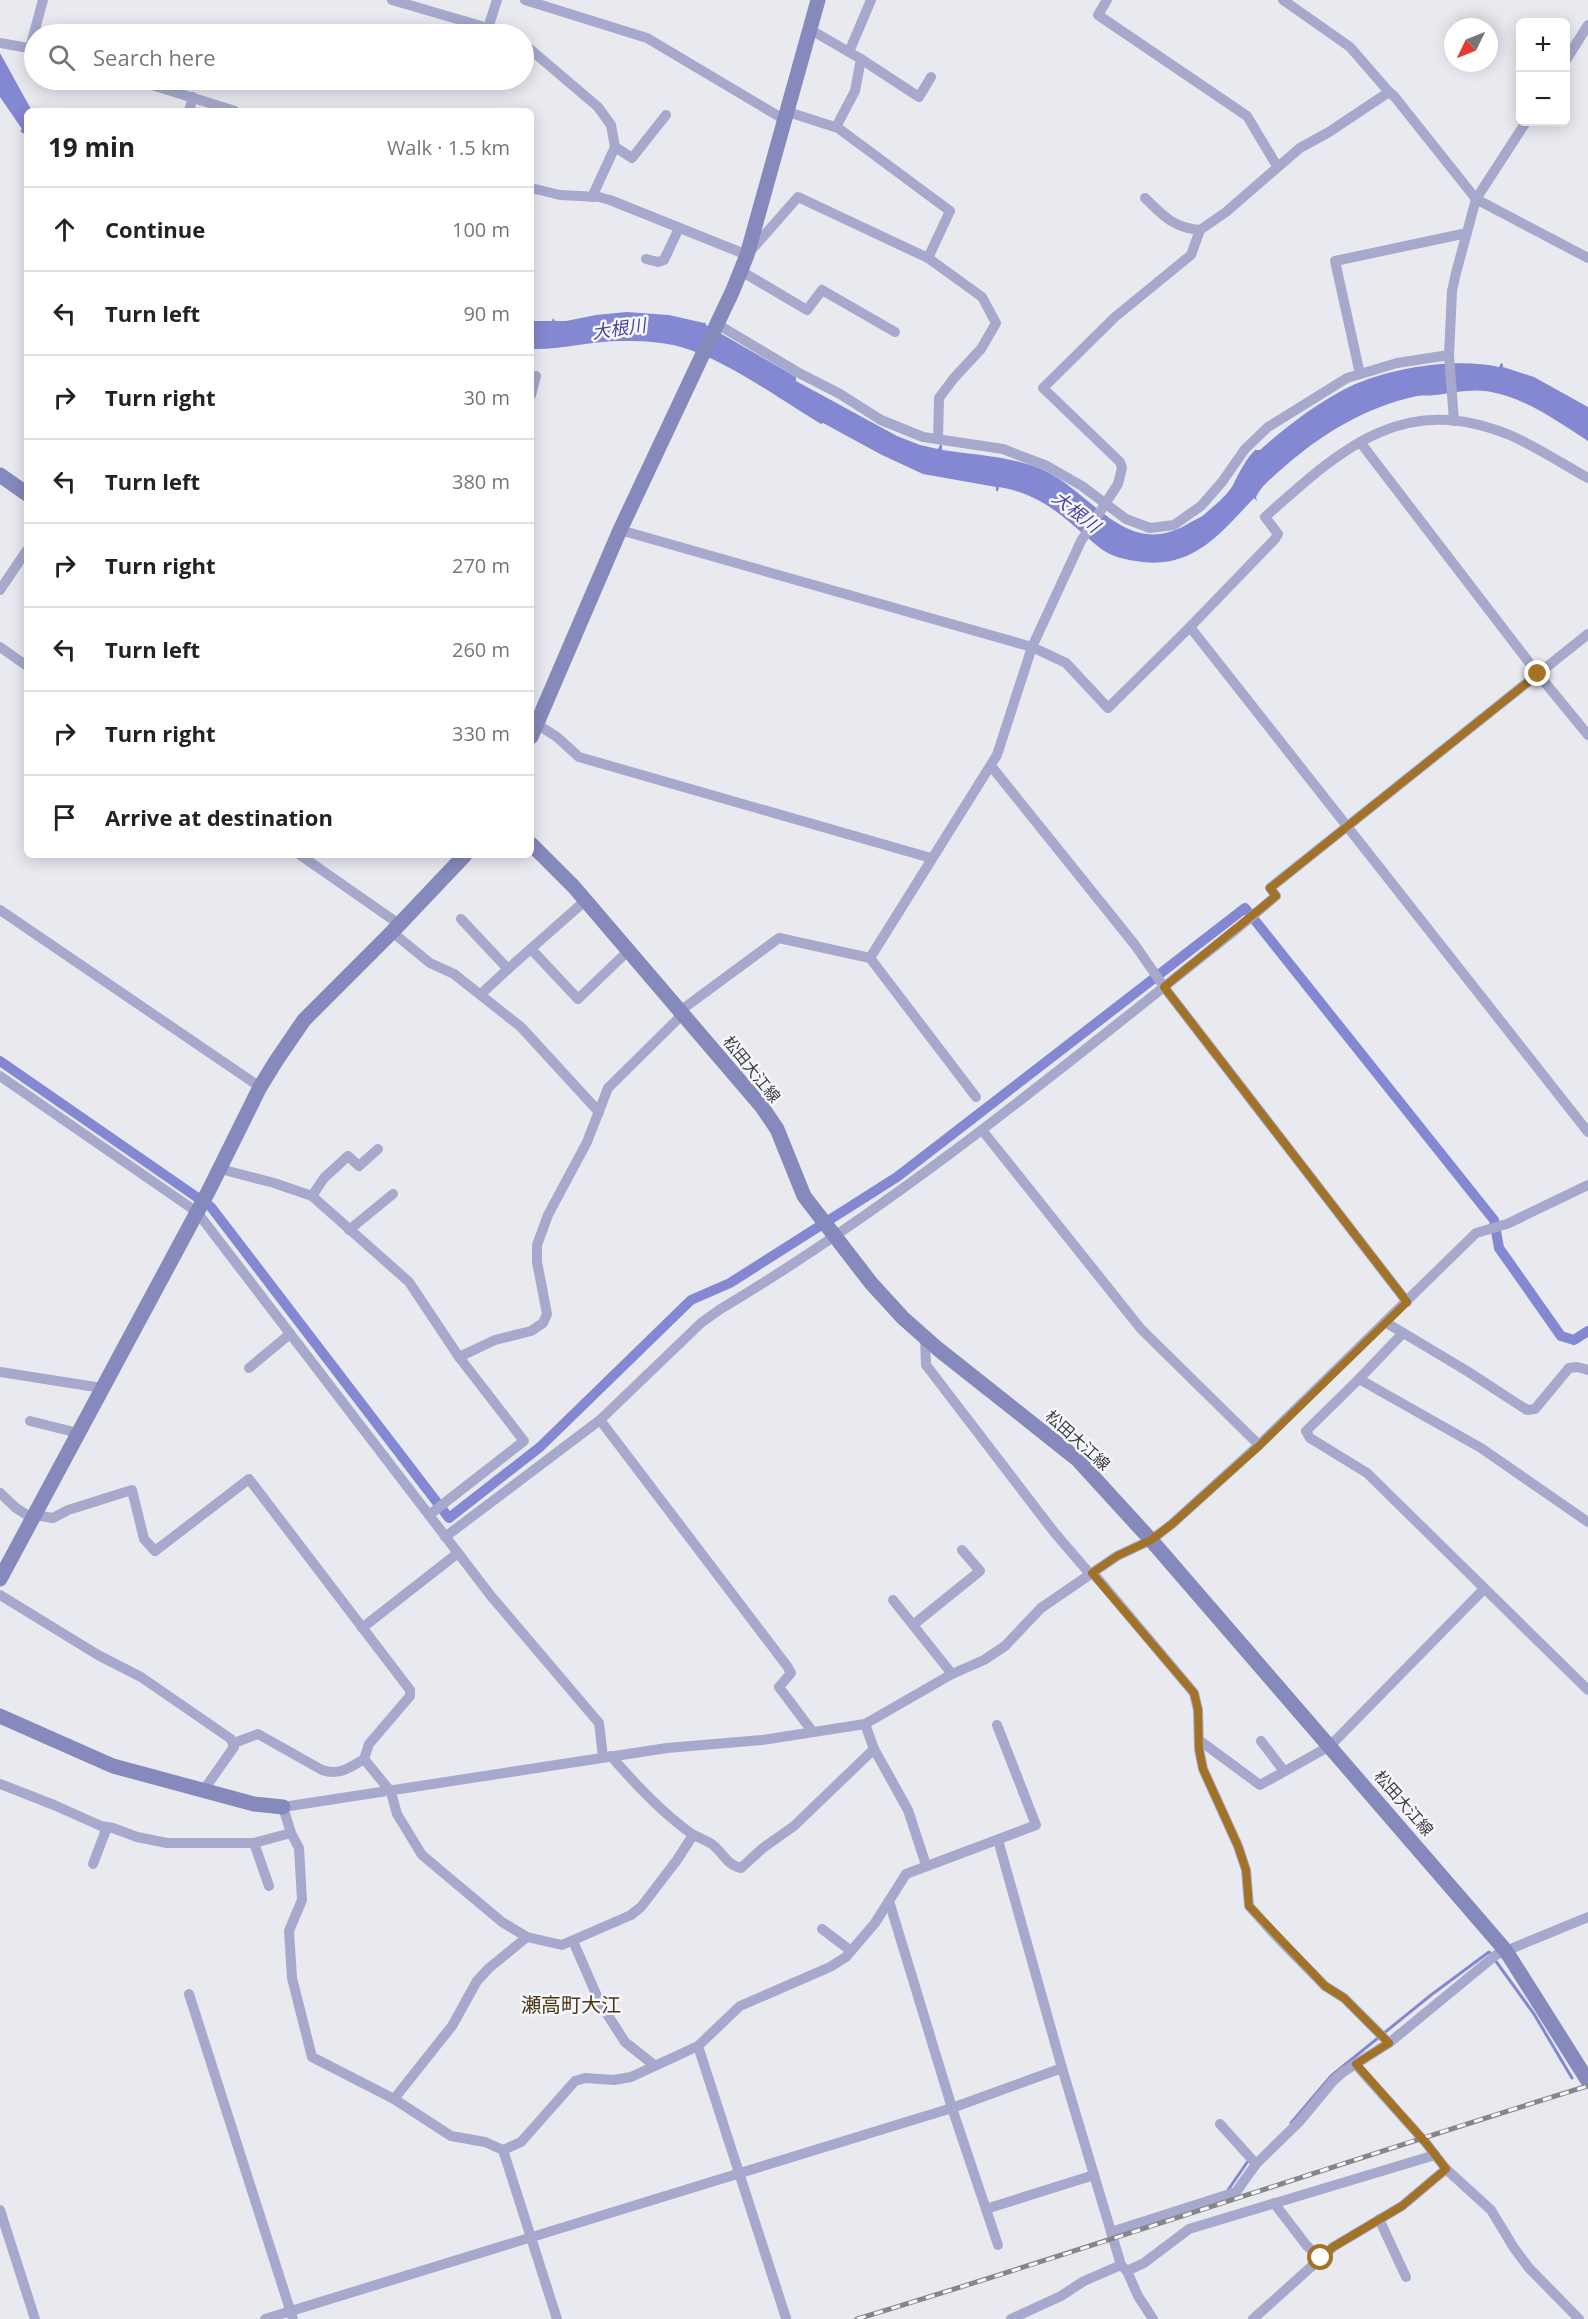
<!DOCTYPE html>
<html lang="en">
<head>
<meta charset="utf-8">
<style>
  :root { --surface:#fff; --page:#f2f2f2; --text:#222; --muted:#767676; --line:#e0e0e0 }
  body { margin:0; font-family:"Open Sans","Noto Sans JP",sans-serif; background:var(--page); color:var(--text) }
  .controls { position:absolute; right:18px; top:18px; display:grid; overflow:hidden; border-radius:9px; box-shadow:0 3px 15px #0003 }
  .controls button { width:54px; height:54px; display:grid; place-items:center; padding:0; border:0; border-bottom:2px solid var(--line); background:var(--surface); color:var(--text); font:30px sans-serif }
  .compass { position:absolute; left:1444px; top:18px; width:54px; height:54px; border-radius:50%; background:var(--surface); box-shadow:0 3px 15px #0003; rotate:227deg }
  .stop { position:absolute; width:18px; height:18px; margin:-14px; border:4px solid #a27327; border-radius:50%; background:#fff }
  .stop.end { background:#a27327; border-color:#fff; box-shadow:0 2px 6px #0008 }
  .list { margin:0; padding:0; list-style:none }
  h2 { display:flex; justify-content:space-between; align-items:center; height:78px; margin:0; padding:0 24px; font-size:26px }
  h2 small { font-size:20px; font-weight:400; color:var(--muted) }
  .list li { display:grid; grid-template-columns:39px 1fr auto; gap:18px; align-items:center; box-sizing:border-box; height:84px; padding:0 24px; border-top:2px solid var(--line) }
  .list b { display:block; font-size:22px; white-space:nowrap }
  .list em { font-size:20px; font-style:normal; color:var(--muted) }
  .icon { flex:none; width:33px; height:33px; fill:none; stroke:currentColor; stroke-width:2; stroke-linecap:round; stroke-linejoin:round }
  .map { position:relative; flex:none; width:1588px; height:2319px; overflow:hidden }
  .search { position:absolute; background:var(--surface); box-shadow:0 3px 15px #0003; left:24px; top:24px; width:510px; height:66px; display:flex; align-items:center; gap:15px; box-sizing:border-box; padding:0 21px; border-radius:33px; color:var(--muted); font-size:22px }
  .panel { position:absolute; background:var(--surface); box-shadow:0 3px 15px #0003; left:24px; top:108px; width:510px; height:750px; border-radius:9px }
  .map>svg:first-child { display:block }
  .water { fill:#8487d2 }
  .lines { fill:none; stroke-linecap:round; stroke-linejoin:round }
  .stream { stroke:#8487d2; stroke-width:3 }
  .canal { stroke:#8487d2; stroke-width:10 }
  .street { stroke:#a6a9cc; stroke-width:10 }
  .secondary { stroke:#8689bb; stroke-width:15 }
  .rail-casing { stroke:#86868a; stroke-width:5 }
  .rail { stroke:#f6f7fd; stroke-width:3; stroke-dasharray:9; stroke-linecap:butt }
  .route { stroke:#a27327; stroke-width:8 }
  .labels { text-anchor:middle; stroke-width:5; stroke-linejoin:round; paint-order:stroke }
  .street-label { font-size:16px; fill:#3c3c3e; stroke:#f6f7fd }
  .water-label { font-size:18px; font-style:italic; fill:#49439d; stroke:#f6f7fd }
  .quarter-label { font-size:20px; fill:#4e3613; stroke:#f6f7fd }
</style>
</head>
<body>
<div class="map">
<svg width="1588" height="2319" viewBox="0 0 1588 2319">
  <rect width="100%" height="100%" fill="#e9eaf0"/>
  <g class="water">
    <path d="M 0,53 L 32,111 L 27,111 L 27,136 L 20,131 L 22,129 L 0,97 Z"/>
    <path d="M 627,312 L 669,315 L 704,323 L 705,322 L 706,325 L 796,377 L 796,381 L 897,436 L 920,445 L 938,449 L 940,445 L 942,445 L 942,450 C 974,455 1010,456 1041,469 C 1093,491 1126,563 1191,522 C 1196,519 1202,517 1206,513 C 1215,505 1229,494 1234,483 C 1240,471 1246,459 1255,450 L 1260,450 C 1286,427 1313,406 1343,390 C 1385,368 1455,357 1499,367 L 1501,363 L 1503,364 L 1503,367 L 1534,377 L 1588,407 L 1588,441 C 1557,421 1523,396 1485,391 C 1469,389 1451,393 1435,395 C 1429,396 1423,395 1417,396 C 1366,407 1323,433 1284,467 C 1274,476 1262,485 1256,497 L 1257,501 L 1254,498 C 1220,534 1192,571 1136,561 C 1121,559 1107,555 1095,544 C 1062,516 1043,495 999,487 L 998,491 L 996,491 L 996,487 L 923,474 L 882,455 L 823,423 L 821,424 C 779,399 727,360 681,347 C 663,342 645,341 626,341 C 594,340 563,350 531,349 L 531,321 L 552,321 L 553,318 L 555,321 L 566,321 L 596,315 Z"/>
  </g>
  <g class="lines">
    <g class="stream">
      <path d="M 1495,1960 L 1534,2014 L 1572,2078"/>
      <path d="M 1291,2123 L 1331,2076 L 1431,1995 L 1489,1952 L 1491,1954"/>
      <path d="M 1228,2190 L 1248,2161"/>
    </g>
    <path class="canal" d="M 0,1061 L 211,1207 L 449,1518 L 540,1447 L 691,1300 L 730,1283 L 897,1177 L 1245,908 L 1494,1220 L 1499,1248 L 1561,1336 L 1574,1340 L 1588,1331"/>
    <g class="street">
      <path d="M 392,0 L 488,28 L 497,0"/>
      <path d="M 525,0 L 647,38 L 785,120"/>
      <path d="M 1107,0 L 1098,15 L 1247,116 L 1277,166"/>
      <path d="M 1283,0 L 1350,47 L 1389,92 L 1394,96 L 1476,199 L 1588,258"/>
      <path d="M 488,28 L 503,34"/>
      <path d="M 811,30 L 861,59 L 855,91 L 836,127"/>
      <path d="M 0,43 L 34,49"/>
      <path d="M 524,44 L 598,107 L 611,125 L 615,147 L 592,197"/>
      <path d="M 30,48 L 43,0"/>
      <path d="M 849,52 L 871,0"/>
      <path d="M 861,59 L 919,97 L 931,77"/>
      <path d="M 1566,60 L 1588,25"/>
      <path d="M 136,80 L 235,111"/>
      <path d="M 189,111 L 193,97"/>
      <path d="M 788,112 L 838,128 L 950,211 L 928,258"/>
      <path d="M 615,147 L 632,158 L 666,115"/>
      <path d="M 531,188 L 560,195 L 599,197 L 610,200 L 747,255 L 798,197 L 928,258 L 982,297 L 996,323 L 981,349 L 954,378 L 939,398 L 938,439"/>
      <path d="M 1145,198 C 1163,216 1174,228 1200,230"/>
      <path d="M 646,259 L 658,262 L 664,260 L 679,228"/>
      <path d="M 741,271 L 807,310 L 822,290 L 895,332"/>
      <path d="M 717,324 L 799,373 L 840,394 L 881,420 L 923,437 L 1003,449 L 1047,466 L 1082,486 L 1126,519 L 1150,528 L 1174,525 L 1201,506 L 1222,482 L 1245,449 L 1268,427 L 1347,378 L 1397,363 L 1449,355"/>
      <path d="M 1360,374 L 1335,261 L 1467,233"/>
      <path d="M 531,395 L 536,376"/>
      <path d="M 1454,421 L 1449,355 L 1452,291 L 1456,273 L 1476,199 L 1526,122"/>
      <path d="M 1360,442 L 1538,674 L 1588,735"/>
      <path d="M 620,530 L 1032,647 L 1066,663 L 1108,708 L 1190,627 L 1275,539 L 1278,534 L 1265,517 C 1341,449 1403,390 1512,436 C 1538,448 1563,464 1588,478"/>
      <path d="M 0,590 L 27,550"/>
      <path d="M 1190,627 L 1588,1132"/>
      <path d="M 0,647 L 27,666"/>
      <path d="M 532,721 L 557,737 L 579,757 L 931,858"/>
      <path d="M 991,766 L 1135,945 L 1164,987 L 1407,1302"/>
      <path d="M 300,855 L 399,924"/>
      <path d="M 0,910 L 260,1087"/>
      <path d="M 461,919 L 508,969 L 586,900"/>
      <path d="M 392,932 L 430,963 L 454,974 L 521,1027 L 599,1112"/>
      <path d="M 531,949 L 578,999 L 628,951"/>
      <path d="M 870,958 L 997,755 L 1032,647 L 1081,541 L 1118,484 L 1122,468 L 1120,462 L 1043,388 L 1115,317 L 1191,255 L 1200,230 L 1226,212 L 1300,148 L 1329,132 L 1389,92"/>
      <path d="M 481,994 L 508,969"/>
      <path d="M 680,1011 L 779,938 L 870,958 L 976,1097"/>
      <path d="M 0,1076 L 197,1212 L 491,1596 L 599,1723 L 603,1757"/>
      <path d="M 982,1130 L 1141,1329 L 1259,1445"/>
      <path d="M 221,1167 L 228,1171 L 274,1183 L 312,1196 L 409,1282 L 459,1357 L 524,1441 L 429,1515"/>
      <path d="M 312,1196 L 324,1178 L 348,1156 L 359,1166 L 378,1149"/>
      <path d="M 349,1230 L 393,1194"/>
      <path d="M 1385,1322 L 1467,1371 L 1527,1410 L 1535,1409 L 1569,1368 L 1577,1367 L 1588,1370"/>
      <path d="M 1403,1333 L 1359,1379 L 1306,1431 L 1310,1438 L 1367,1473 L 1588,1690"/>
      <path d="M 925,1338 L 926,1365 L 1054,1532 L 1090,1574"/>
      <path d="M 459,1357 L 495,1340 L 531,1331 L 543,1323 L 547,1314 L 537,1262 L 537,1245 L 548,1215 L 587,1142 L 608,1088 L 683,1014"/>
      <path d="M 249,1368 L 290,1334"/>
      <path d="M 0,1372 L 102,1388"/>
      <path d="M 1359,1379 L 1481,1448 L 1588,1522"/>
      <path d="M 600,1420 L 787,1666 L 791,1673 L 779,1687 L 812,1731"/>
      <path d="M 30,1421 L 78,1433"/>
      <path d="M 0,1493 L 16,1508 L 32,1518"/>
      <path d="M 34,1515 L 53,1518 L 68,1510 L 132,1490 L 144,1539 L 155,1551 L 249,1479 L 410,1690 L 410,1696 L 369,1744 L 364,1759 C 349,1768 339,1776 322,1770 L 258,1734 L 234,1743"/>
      <path d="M 445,1537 L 600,1420 L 701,1323 L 719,1310 C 904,1200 1070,1061 1238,928 L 1276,896 L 1270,888 L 1588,634"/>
      <path d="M 1093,1573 L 1194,1693 L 1198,1710 L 1199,1749 L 1203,1769 L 1238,1846 L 1246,1870 L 1249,1906 L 1275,1935 L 1325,1986 L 1344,1998 L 1389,2043"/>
      <path d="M 0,1595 L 98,1655 L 141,1677 L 231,1739 L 234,1747 L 203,1791"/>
      <path d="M 893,1600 L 952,1674"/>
      <path d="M 913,1625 L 980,1571 L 962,1550"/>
      <path d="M 362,1628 L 458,1553"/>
      <path d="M 865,1724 L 874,1749 L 908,1810 L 926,1865"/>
      <path d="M 1199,1740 L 1260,1785 L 1330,1746 L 1484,1589"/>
      <path d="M 1261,1741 L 1284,1771"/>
      <path d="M 611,1756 C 635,1784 662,1813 692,1834 C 698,1838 707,1840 713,1845 C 723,1853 727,1865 741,1868 L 763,1848 L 794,1826 L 874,1749"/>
      <path d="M 364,1759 L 391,1792 L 397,1814 L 422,1855 L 502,1922 L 527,1937 L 562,1945 L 631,1915 L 641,1907 L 677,1860 L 693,1835"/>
      <path d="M 0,1784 L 54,1805 L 101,1826 L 113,1828 L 137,1837 L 167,1843 L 254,1843 L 291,1833"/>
      <path d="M 998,1840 L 1062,2068 L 1121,2265 L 1127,2271 L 1138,2296 L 1153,2319"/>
      <path d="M 254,1843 L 269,1886"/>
      <path d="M 93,1864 L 107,1827"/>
      <path d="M 889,1901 L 952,2108 L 998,2245"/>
      <path d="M 822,1929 L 851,1951"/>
      <path d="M 573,1941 L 600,2003 L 625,2042 L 654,2065"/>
      <path d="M 189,1994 L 293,2319"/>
      <path d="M 698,2046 L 786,2318"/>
      <path d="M 1356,2065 L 1426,2143 L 1446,2169 L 1491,2210 L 1514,2248 L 1529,2268 L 1579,2319"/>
      <path d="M 394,2099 L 452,2026 L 477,1981 L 489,1968 L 527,1937"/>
      <path d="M 1220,2124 L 1256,2164"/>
      <path d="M 503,2150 L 521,2142 L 575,2081 L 585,2078 L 614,2080 L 631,2077 L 698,2046 L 740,2006 L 830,1967 L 846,1957 L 875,1923 L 906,1874 L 1036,1825 L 997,1725"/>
      <path d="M 1274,2203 L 1307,2246 L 1321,2258 L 1333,2247 L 1402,2206 L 1446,2169"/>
      <path d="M 986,2209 L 1094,2175"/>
      <path d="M 0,2210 L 35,2319"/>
      <path d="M 1379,2219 L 1406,2277"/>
      <path d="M 1111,2232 L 1236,2192 L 1256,2164 L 1299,2122 L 1333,2081 L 1343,2072 L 1389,2043 L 1496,1955 L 1588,1917"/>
      <path d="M 1127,2271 L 1144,2263 L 1189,2229 L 1435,2155"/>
      <path d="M 265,2319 L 952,2108 L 1062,2068"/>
      <path d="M 557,2319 L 503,2150 L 485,2142 L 451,2136 L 394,2099 L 312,2057 L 292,1978 L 289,1931 L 302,1900 L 299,1848 L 291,1833 L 283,1807 L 667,1748 L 762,1740 L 865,1724 L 952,1674 L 984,1660 L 1005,1646 L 1041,1608 L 1117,1556 L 1151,1540 L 1172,1524 L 1259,1445 L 1476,1233 L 1507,1224 L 1588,1185"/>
      <path d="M 1011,2319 L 1061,2296 L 1084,2281 L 1121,2265"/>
      <path d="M 1253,2319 L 1321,2258"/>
    </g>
    <g class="secondary">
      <path d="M 0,475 L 27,494"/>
      <path d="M 531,737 L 620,530 L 733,290 L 747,255 L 818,0"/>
      <path d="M 531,844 L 574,887 L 762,1107 L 777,1129 L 804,1196 L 871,1283 L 903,1318 L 938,1349 L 1077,1459 L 1151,1540 L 1506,1951 L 1588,2081"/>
      <path d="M 0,1579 L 209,1190 L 260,1087 L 276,1061 L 304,1020 L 392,932 L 465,855"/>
      <path d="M 0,1716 L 113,1766 L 254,1804 L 283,1807"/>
    </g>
    <defs>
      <path id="rail" d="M 857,2319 C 1102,2245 1344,2161 1588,2086"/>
    </defs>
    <use href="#rail" class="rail-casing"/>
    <use href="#rail" class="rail"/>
  </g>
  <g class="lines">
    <path class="route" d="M 1321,2258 L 1333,2247 L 1402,2206 L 1446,2169 L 1426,2143 L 1356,2064 L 1389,2043 L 1344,1998 L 1325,1986 L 1249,1906 L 1246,1870 L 1238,1846 L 1203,1769 L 1199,1749 L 1198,1710 L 1194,1693 L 1092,1573 L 1117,1556 L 1151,1540 L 1172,1524 L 1260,1445 L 1407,1302 L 1164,987 L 1276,896 L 1270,888 L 1538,674"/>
  </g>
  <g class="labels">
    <g class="street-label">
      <text transform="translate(752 1069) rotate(51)" y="6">松田大江線</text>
      <text transform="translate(1078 1440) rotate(42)" y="6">松田大江線</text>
      <text transform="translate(1404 1803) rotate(49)" y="6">松田大江線</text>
    </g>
    <g class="water-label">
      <text transform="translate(619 329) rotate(-8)" y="6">大根川</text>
      <text transform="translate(1076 512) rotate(38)" y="6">大根川</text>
    </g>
    <g class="quarter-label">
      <text x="571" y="2012">瀬高町大江</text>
    </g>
  </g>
</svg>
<div class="controls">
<button>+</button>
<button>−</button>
</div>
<svg class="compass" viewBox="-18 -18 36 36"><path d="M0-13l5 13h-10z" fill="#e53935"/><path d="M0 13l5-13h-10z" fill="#767676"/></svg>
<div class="stop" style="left:1321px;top:2258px"></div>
<div class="stop end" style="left:1538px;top:674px"></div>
<div class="search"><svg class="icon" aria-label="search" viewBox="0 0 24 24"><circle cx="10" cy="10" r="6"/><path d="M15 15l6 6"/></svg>Search here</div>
<section class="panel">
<h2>19 min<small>Walk · 1.5 km</small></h2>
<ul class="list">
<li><svg class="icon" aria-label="ahead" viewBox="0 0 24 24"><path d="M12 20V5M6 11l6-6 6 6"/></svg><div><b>Continue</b></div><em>100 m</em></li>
<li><svg class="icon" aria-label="left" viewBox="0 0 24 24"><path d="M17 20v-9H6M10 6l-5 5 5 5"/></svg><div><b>Turn left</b></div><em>90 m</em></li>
<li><svg class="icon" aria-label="right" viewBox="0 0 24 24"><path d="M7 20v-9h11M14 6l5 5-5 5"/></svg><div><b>Turn right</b></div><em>30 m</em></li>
<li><svg class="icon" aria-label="left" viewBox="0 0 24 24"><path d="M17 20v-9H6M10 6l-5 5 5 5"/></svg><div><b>Turn left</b></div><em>380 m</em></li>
<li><svg class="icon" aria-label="right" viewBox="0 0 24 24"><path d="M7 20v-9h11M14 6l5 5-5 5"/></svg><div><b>Turn right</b></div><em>270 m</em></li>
<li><svg class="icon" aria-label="left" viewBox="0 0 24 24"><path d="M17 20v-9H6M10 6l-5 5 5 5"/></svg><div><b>Turn left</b></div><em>260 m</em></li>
<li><svg class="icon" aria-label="right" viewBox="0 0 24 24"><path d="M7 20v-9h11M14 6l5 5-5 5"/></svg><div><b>Turn right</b></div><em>330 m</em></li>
<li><svg class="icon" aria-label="arrive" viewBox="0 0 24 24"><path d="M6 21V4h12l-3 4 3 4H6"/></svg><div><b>Arrive at destination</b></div></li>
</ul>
</section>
</div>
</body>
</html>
